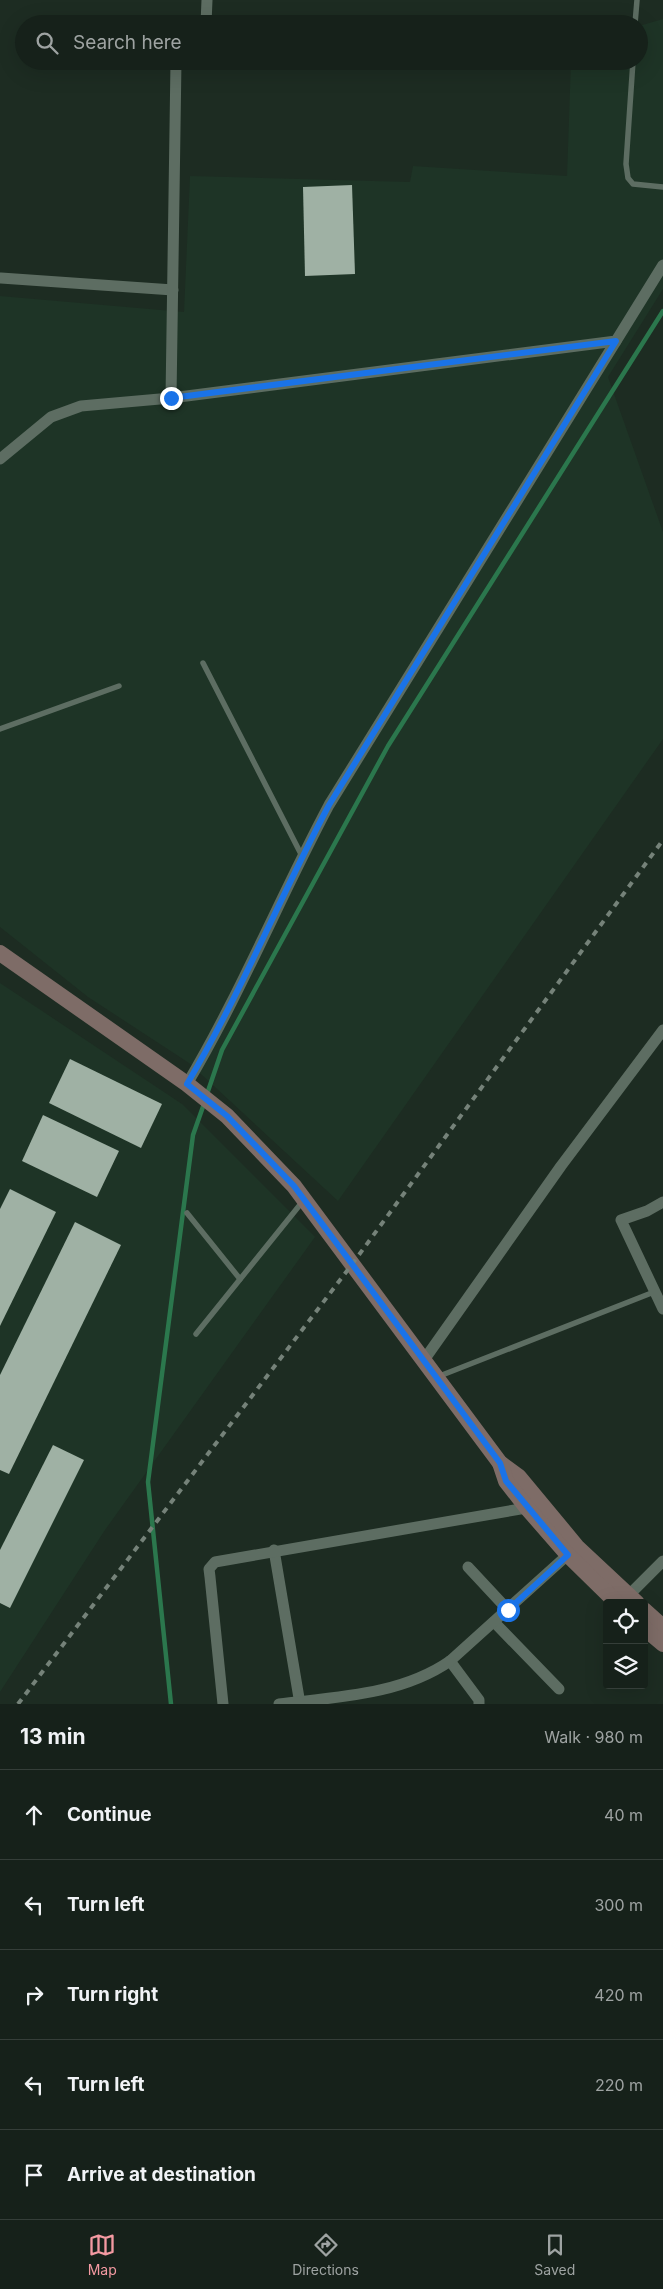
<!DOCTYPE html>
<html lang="en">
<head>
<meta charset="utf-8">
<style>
  :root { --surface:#16211a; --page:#1f2923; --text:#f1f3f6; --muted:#9ea3a2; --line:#353e39; --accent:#f49aa2 }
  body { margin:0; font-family:Inter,sans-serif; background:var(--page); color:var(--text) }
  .controls { position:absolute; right:15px; bottom:15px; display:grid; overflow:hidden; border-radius:5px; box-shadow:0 5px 20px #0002 }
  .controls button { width:45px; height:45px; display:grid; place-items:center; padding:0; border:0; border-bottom:1px solid var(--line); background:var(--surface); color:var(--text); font:25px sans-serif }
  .stop { position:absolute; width:15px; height:15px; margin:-11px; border:4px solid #1a73e8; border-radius:50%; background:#fff }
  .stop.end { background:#1a73e8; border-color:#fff; box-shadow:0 1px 5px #0008 }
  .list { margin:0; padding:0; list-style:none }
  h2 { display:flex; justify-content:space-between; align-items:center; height:65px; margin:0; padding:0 20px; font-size:21px }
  h2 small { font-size:16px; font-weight:400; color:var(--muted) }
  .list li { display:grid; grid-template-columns:32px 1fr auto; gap:15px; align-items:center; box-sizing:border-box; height:90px; padding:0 20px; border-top:1px solid var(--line) }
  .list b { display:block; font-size:19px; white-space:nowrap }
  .list em { font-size:16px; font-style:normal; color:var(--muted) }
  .icon { flex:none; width:28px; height:28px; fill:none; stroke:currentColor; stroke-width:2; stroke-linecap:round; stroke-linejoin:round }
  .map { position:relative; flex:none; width:663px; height:1704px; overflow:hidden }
  .search { position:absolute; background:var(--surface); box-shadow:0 5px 20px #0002; left:15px; right:15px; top:15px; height:55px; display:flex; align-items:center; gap:12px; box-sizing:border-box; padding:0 18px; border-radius:28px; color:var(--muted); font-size:19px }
  .sheet { height:515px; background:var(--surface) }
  nav { display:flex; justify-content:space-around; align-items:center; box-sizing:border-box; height:70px; border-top:1px solid var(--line); background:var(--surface); font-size:14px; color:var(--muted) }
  nav a { display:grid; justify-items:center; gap:2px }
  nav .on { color:var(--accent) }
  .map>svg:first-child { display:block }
  .built { fill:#1e3426 }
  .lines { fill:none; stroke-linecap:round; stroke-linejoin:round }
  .stream { stroke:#2b774d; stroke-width:4.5 }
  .building { fill:#9fb1a4 }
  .lane { stroke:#5d6d62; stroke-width:5.5 }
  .street { stroke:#5d6d62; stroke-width:11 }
  .secondary { stroke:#7e6c67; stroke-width:16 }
  .rail { stroke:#758279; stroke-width:4; stroke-dasharray:6 6; stroke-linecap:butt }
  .route { stroke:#1a73e8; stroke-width:6 }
</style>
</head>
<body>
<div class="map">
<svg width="663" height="1704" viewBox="0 0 663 1704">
  <rect width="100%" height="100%" fill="#1d2c22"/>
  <g class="built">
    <path d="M 663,19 L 663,289 L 608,377 L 663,532 L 663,739 L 338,1201 L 189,1063 L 88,997 L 0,927 L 0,296 L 184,312 L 190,176 L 410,182 L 413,166 L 567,176 L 571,61 L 639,61 L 639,26 Z"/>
    <path d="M 0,983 L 182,1104 L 315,1237 L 105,1530 L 0,1692 Z"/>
  </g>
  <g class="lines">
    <g class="stream">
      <path d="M 207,1094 L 222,1050 L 388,746 L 663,311"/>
      <path d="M 171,1704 L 148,1482 L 193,1135 L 205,1101"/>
    </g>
  </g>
  <g class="building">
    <path d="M 352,185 L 355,274 L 305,276 L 303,187 Z"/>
    <path d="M 70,1059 L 162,1104 L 141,1148 L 49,1103 Z"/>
    <path d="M 43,1115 L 119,1151 L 97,1197 L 22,1161 Z"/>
    <path d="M 10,1189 L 56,1212 L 0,1326 L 0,1209 Z"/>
    <path d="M 75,1222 L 121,1245 L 9,1474 L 0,1470 L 0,1375 Z"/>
    <path d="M 53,1445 L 84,1460 L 10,1608 L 0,1603 L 0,1550 Z"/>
  </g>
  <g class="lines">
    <g class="lane">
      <path d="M 635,24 L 637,0"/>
      <path d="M 633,61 L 626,164 L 628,178 L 633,184 L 663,187"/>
      <path d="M 203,663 L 302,856"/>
      <path d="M 0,729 L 119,686"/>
      <path d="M 187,1213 L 240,1279"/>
      <path d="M 196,1334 L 303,1201"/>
      <path d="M 437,1377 L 654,1292"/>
    </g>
    <g class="street">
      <path d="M 206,24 L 207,0"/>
      <path d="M 1,278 L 173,290"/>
      <path d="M 171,398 L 176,61"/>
      <path d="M 0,459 L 51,417 L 81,406 L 171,398 L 616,341 L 663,265"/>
      <path d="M 187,1084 C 240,995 280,897 329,805 L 616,341"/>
      <path d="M 663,1202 L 647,1211 L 621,1220 L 663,1309"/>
      <path d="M 424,1360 L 561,1166 L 663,1030"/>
      <path d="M 274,1550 L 300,1704"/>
      <path d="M 468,1567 L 508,1610"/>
      <path d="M 624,1600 L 663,1561"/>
      <path d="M 494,1622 L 559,1689"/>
      <path d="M 450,1661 L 479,1700 L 479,1704"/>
      <path d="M 223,1704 L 210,1577 L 209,1569 L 215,1562 L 532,1507"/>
      <path d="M 279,1704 C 337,1697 401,1695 450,1661 L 572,1551"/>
    </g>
    <g class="secondary">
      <path d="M 0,953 L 187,1084 L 227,1116 L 294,1186 L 500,1463 L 519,1477 L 577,1547 L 637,1603"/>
      <path d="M 500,1463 L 506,1481 L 527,1508 L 568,1555 L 617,1603"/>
      <path d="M 644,1610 L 663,1627"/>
      <path d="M 644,1628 L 663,1644"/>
    </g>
    <path class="rail" d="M 18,1704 L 353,1263 L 663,840"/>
  </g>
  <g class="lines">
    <path class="route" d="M 171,398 L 616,341 L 329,805 C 280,897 240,995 187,1084 L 227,1116 L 294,1186 L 500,1463 L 506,1481 L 568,1555 L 508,1610"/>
  </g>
</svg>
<div class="controls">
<button><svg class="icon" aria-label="locate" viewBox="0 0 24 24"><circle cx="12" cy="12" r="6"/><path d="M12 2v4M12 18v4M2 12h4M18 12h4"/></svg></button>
<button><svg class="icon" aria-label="layers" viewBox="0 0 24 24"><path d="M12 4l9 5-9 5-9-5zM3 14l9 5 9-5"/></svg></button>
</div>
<div class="stop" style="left:508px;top:1610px"></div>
<div class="stop end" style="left:171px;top:398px"></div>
<div class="search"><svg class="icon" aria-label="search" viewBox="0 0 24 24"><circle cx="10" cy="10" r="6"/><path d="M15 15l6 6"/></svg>Search here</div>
</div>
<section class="sheet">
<h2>13 min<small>Walk · 980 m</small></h2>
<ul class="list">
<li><svg class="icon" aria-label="ahead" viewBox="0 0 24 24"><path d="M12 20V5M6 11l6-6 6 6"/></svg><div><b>Continue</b></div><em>40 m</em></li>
<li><svg class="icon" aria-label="left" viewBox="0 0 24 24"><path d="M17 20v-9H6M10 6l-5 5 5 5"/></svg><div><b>Turn left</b></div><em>300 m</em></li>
<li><svg class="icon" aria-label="right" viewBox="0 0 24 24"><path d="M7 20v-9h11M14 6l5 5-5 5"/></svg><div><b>Turn right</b></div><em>420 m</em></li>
<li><svg class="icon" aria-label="left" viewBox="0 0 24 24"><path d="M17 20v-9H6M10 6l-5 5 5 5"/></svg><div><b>Turn left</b></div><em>220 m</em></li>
<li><svg class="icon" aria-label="arrive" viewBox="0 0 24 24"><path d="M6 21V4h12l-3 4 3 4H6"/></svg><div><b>Arrive at destination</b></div></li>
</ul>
</section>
<nav>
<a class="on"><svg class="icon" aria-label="map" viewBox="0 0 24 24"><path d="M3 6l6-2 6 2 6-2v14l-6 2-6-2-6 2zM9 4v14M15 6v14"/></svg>Map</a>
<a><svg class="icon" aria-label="directions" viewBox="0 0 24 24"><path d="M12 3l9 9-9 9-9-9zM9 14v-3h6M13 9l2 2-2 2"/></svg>Directions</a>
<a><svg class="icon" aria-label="saved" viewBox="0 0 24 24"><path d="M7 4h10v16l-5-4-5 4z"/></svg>Saved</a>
</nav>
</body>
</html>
